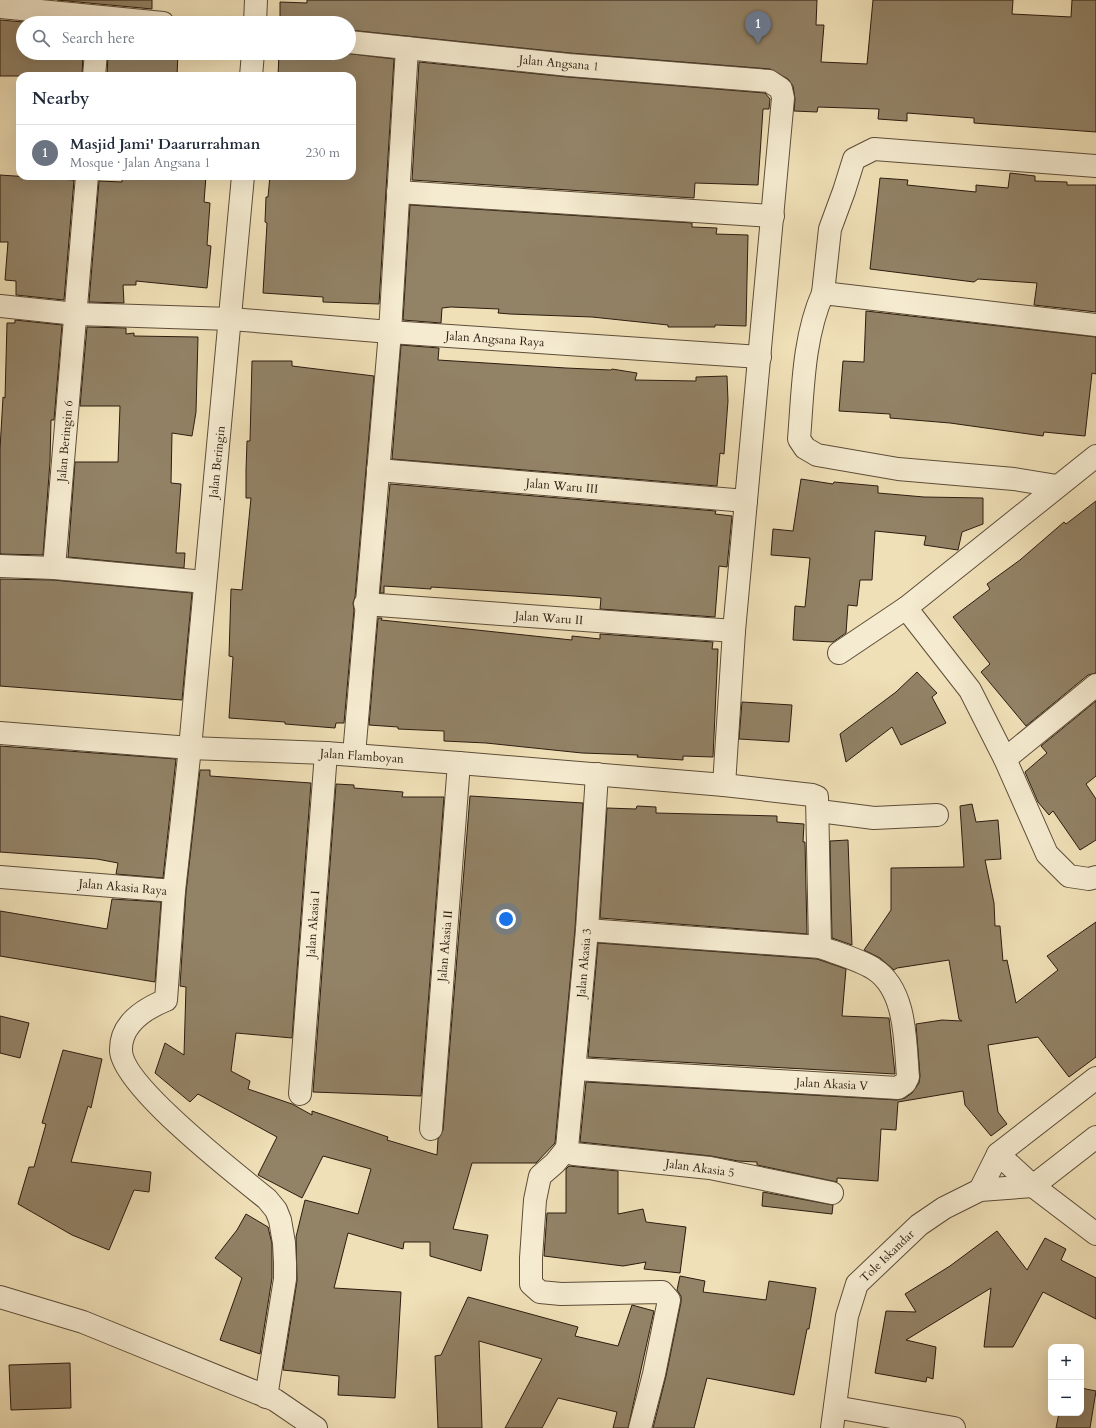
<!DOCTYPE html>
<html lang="en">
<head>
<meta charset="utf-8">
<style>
  :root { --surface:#fff; --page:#f6f6f7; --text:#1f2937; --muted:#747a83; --line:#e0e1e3; --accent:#8f2418 }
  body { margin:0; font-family:Cardo,serif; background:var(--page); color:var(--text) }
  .controls { position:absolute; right:12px; bottom:12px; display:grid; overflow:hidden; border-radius:8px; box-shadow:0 4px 16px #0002 }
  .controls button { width:36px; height:36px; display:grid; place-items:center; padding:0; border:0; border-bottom:1px solid var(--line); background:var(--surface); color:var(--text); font:20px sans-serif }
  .you { position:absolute; left:506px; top:919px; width:14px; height:14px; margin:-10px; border:3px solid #fff; border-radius:50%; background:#1a73e8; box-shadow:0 0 0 6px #1a73e833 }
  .badge { display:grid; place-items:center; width:26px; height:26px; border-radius:50%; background:var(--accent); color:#fff; font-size:13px; font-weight:700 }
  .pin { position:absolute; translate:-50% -33px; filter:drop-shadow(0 1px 2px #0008) }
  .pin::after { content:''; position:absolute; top:21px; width:14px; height:12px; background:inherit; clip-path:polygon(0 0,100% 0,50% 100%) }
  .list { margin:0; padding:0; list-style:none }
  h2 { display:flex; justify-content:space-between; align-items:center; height:52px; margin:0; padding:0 16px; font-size:17px }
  h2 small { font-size:13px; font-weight:400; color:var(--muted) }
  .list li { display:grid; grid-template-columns:26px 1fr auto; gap:12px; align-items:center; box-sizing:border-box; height:56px; padding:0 16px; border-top:1px solid var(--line) }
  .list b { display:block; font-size:15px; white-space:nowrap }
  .list p { margin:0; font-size:13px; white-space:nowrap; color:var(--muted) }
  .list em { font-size:13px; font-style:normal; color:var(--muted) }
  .icon { flex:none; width:22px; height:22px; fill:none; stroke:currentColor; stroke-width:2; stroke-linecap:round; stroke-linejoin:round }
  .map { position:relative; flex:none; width:1096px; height:1428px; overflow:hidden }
  .search { position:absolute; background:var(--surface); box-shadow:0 4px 16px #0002; left:16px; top:16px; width:340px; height:44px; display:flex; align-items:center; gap:10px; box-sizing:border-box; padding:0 14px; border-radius:22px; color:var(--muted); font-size:15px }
  .panel { position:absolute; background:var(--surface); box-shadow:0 4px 16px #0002; left:16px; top:72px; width:340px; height:108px; border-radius:12px }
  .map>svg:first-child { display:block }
  .building { fill:#928266; stroke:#2c1c0f }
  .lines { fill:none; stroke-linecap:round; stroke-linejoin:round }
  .minor-casing { stroke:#5d4d39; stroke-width:24 }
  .minor { stroke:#f5ebd0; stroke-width:22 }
  .labels { text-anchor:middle; stroke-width:3; stroke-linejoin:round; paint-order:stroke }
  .street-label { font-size:12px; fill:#2c1c0f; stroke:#f5ebd0 }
</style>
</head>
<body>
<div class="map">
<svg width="1096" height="1428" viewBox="0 0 1096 1428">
  <rect width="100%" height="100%" fill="#f0e0b7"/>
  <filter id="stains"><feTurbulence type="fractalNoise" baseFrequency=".005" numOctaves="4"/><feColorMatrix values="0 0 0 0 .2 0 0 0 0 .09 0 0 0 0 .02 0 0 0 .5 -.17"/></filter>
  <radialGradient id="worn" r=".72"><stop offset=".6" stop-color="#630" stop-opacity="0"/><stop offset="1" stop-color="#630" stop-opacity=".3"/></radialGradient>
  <g class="building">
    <path d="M 57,0 L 152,0 L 152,9 Z"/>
    <path d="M 307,0 L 817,0 L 816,25 L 824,25 L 821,62 L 867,64 L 873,0 L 1013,0 L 1012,14 L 1071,17 L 1072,0 L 1096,0 L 1096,132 L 974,123 L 974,118 L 907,113 L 907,121 L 878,119 L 879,109 L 818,107 L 817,112 L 794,111 L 795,99 L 793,86 L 788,79 L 770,69 L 570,53 L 349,30 L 349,23 L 280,23 L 280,2 L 307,3 Z"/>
    <path d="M 0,20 L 35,23 L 23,23 L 23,53 L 83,53 L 82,76 L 0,76 Z"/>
    <path d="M 108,53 L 178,53 L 177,76 L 107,76 Z"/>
    <path d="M 279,53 L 344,53 L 394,59 L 379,304 L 323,302 L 323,297 L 263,293 L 267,223 L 265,222 L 266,197 L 268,197 L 270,176 L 352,176 L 352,76 L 278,76 Z"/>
    <path d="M 419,62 L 568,77 L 765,93 L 770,99 L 769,109 L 763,109 L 758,185 L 695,183 L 694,198 L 412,180 Z"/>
    <path d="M 1010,173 L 1035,176 L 1035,181 L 1067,182 L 1067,185 L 1096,185 L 1096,312 L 1034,305 L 1037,283 L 978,279 L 974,282 L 870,269 L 880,178 L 908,180 L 907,185 L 976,192 L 976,185 L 1008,188 Z"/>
    <path d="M 0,175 L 74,180 L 64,300 L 16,295 L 16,281 L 5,280 L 8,242 L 0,242 Z"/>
    <path d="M 122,176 L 206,176 L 204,202 L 210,203 L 207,245 L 211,246 L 207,288 L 136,281 L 136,285 L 123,285 L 124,303 L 89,302 L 99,181 L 122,182 Z"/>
    <path d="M 410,205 L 692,223 L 692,227 L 717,228 L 716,234 L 748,235 L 746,326 L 715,325 L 715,327 L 668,327 L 668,325 L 592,317 L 510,314 L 498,313 L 499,309 L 451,307 L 442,308 L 441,323 L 403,320 Z"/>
    <path d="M 866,311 L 1096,337 L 1096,374 L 1092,373 L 1085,436 L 1044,432 L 1043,436 L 950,423 L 890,418 L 890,414 L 839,411 L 843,361 L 864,362 Z"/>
    <path d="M 15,320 L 62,325 L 54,420 L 51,420 L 50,462 L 43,555 L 0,554 L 0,449 L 3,397 L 5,398 L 7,323 L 15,323 Z"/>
    <path d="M 87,327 L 126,328 L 126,334 L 134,333 L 134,336 L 198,337 L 196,412 L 192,436 L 172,433 L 171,483 L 181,484 L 176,553 L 185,553 L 184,568 L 68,557 L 75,462 L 118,462 L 120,406 L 80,406 Z"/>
    <path d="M 401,345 L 439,348 L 438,360 L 566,368 L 611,370 L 612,369 L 637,373 L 635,380 L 696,381 L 696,377 L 727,376 L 728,401 L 724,454 L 720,453 L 717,486 L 392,459 Z"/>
    <path d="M 252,361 L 292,361 L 292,366 L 374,376 L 355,597 L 353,603 L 354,610 L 344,723 L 336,723 L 335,728 L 285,724 L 285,722 L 229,718 L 233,657 L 229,656 L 231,589 L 242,590 L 251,498 L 246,498 L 246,470 L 247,441 L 250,441 Z"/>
    <path d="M 801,479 L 833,484 L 834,482 L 878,486 L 878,493 L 924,497 L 983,498 L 983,524 L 962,532 L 958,550 L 924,545 L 926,536 L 875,531 L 872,580 L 860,580 L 857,606 L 848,605 L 846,633 L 833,642 L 793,640 L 795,606 L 805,607 L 810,558 L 771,555 L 773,529 L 793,531 Z"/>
    <path d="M 390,484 L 716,511 L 715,514 L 732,516 L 727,567 L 719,566 L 715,617 L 600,609 L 601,598 L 574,596 L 431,587 L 431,589 L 384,586 L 384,593 L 380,593 Z"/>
    <path d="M 1096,501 L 1096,673 L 1088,675 L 1026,726 L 981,672 L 990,664 L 953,617 L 990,589 L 987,584 L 1020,560 L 1064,522 L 1066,524 Z"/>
    <path d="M 0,579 L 53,580 L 192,593 L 182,700 L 0,686 Z"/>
    <path d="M 378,618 L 382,618 L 381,620 L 572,640 L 572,636 L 600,639 L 600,634 L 713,642 L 712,649 L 718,649 L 713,757 L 683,756 L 683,760 L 637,757 L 638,755 L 582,753 L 486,743 L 444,741 L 444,731 L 398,729 L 398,727 L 369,725 Z"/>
    <path d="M 917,672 L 937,693 L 932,697 L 946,723 L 901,745 L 892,727 L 846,762 L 840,734 L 896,692 Z"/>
    <path d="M 1096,701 L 1096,776 L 1086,784 L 1096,799 L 1096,840 L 1080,850 L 1053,811 L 1049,815 L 1038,802 L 1025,772 L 1047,753 L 1041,746 Z"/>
    <path d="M 742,702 L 792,705 L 789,742 L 739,739 Z"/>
    <path d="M 0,746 L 176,759 L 163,878 L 116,874 L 118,863 L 97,859 L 0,852 Z"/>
    <path d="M 200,770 L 210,770 L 210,776 L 311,783 L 292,1038 L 236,1033 L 231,1071 L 250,1081 L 248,1089 L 292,1104 L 312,1115 L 312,1111 L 388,1137 L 387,1140 L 437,1155 L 438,1139 L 443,1130 L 470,796 L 583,803 L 575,929 L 555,1143 L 536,1163 L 472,1163 L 453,1229 L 488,1235 L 481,1271 L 430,1256 L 430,1242 L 404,1242 L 403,1249 L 348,1233 L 334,1288 L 401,1292 L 395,1398 L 338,1395 L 339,1376 L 283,1370 L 297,1281 L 296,1237 L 305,1200 L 358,1214 L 371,1169 L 323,1156 L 302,1198 L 258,1175 L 277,1137 L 198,1094 L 190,1102 L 155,1073 L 165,1043 L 184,1055 L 186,987 L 180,986 L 186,892 Z"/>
    <path d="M 336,784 L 354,785 L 354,788 L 403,792 L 402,797 L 444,797 L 421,1096 L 313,1092 Z"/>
    <path d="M 972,804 L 976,822 L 998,820 L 1001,859 L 985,860 L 994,903 L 995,926 L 1000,926 L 1003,961 L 1007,960 L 1016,1003 L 1058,970 L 1047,956 L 1096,922 L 1096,1057 L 1069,1077 L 1038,1037 L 988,1045 L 998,1112 L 1007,1124 L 991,1136 L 965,1105 L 963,1091 L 898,1102 L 896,1130 L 881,1129 L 878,1181 L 837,1178 L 837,1182 L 757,1165 L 757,1162 L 738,1161 L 711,1156 L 580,1142 L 586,1082 L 897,1100 L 905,1098 L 912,1093 L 919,1083 L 920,1076 L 916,1024 L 942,1020 L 962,1021 L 959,1019 L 949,960 L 897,968 L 894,970 L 880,958 L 864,950 L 891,910 L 891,868 L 964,867 L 960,806 Z"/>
    <path d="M 637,806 L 656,807 L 656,813 L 777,816 L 777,822 L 804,824 L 803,842 L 805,842 L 807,934 L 600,918 L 607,808 L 636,809 Z"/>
    <path d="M 848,840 L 850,897 L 852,945 L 832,938 L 830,841 Z"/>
    <path d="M 112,899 L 161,902 L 155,982 L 0,956 L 0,911 L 107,929 Z"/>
    <path d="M 598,943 L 817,959 L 846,969 L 842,1016 L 889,1018 L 895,1074 L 588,1057 Z"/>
    <path d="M 0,1016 L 29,1023 L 20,1058 L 0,1053 Z"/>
    <path d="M 63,1050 L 102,1059 L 91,1108 L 88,1106 L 71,1162 L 151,1172 L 149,1192 L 134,1190 L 109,1250 L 72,1235 L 18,1204 L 29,1167 L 34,1167 L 46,1124 L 42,1123 Z"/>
    <path d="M 569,1166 L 618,1171 L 618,1214 L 643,1209 L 646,1222 L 686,1227 L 680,1273 L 644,1269 L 646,1262 L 623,1266 L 544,1256 L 547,1213 L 566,1213 L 566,1169 Z"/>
    <path d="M 763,1192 L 833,1205 L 832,1214 L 762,1206 Z"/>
    <path d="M 246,1214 L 268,1227 L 272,1244 L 272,1278 L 260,1354 L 220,1340 L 242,1278 L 215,1258 L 237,1230 Z"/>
    <path d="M 997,1231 L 1027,1270 L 1045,1238 L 1066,1249 L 1061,1260 L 1096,1278 L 1096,1319 L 1043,1292 L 1013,1347 L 984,1347 L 991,1288 L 906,1340 L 936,1347 L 933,1379 L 927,1377 L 926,1382 L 875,1373 L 886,1311 L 916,1312 L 905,1294 L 950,1266 Z"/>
    <path d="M 680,1276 L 705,1281 L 703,1292 L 766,1300 L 769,1281 L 816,1288 L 809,1329 L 807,1329 L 794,1395 L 707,1378 L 694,1428 L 653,1428 L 666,1376 L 681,1302 L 681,1296 L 677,1290 Z"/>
    <path d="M 468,1297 L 578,1327 L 575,1336 L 618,1346 L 632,1305 L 654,1311 L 628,1428 L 613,1428 L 617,1412 L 558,1398 L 542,1428 L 505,1428 L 542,1359 L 479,1341 L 482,1428 L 438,1428 L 435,1356 L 441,1355 Z"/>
    <path d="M 70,1363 L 71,1408 L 11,1410 L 9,1365 Z"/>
    <path d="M 1081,1388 L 1096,1391 L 1090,1428 L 1056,1428 L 1059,1413 L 1081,1413 Z"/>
  </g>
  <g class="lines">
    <defs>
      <g id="minor">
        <path d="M 0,7 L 163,23"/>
        <path d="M 255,23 L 256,0"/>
        <path d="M 349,42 L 569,65 L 769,81 L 781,89 L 783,98 L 734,631 L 724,785"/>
        <path d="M 94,76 L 96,53"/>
        <path d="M 251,76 L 253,53"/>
        <path d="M 398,192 L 773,216"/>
        <path d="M 823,293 L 830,229 L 844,191 L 854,159 L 874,149 L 1096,166"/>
        <path d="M 0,306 L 76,314 L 231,319 L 390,332 L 760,357"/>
        <path d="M 1096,456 L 906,608 L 970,690 L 1005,759 L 1047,854 L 1069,876 L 1089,879 L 1096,877"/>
        <path d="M 378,470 L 746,501"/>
        <path d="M 1057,486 L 1014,479 L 898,469 L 817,455 L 805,448 L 799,439 C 803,391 803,338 823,293 L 1096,325"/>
        <path d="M 0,566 L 54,568 L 205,582"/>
        <path d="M 54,568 L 87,176"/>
        <path d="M 365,604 L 734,631"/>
        <path d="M 839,653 L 906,608"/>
        <path d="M 0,733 L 190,748 L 326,753 L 459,763 L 724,785 L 812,795 L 817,797 L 820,947 L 587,930"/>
        <path d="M 354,755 L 390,332 L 407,48"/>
        <path d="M 1005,759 L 1096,685"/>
        <path d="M 597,774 L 587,930 L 567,1148 L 570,1153 L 574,1154 L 710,1168 L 832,1193"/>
        <path d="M 819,811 L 874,818 L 937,815"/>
        <path d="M 0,877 L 174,891 L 190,748 L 243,176"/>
        <path d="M 174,891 L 166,1000 C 144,1009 120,1024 121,1051 C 123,1086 237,1175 267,1199 L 276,1210 L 280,1220 L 284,1243 L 285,1263 L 285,1279 L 266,1397"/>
        <path d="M 575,1069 L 898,1088 L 905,1083 L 908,1077 C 905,1043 907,990 874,969 C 861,960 836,953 820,947"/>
        <path d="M 300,1094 L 326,753"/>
        <path d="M 431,1129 L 459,763"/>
        <path d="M 567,1148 L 555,1163 L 540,1176 L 535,1200 L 531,1258 L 531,1284 L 540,1292 L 561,1294 L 662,1292 L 669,1300 L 654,1374 L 640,1428"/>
        <path d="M 998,1154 L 1033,1186 L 1096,1234"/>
        <path d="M 980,1190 L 998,1154 L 1096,1078"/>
        <path d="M 0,1297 L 83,1322 L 275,1400 L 316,1428"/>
        <path d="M 835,1407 L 954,1428"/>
        <path d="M 832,1428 L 847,1316 L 857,1284 L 919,1225 L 944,1208 L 980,1190 L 1033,1186 L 1096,1137"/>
      </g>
    </defs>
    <use href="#minor" class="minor-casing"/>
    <use href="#minor" class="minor"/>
  </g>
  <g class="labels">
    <g class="street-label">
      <text transform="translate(559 63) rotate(5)" y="4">Jalan Angsana 1</text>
      <text transform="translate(495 339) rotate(4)" y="4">Jalan Angsana Raya</text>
      <text transform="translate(65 441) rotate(-85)" y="4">Jalan Beringin 6</text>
      <text transform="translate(217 462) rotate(-84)" y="4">Jalan Beringin</text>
      <text transform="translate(562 486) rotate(5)" y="4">Jalan Waru III</text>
      <text transform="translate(549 618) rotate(4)" y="4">Jalan Waru II</text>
      <text transform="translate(362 756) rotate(4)" y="4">Jalan Flamboyan</text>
      <text transform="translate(123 887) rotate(5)" y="4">Jalan Akasia Raya</text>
      <text transform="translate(313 924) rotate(-86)" y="4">Jalan Akasia I</text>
      <text transform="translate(445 946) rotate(-85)" y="4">Jalan Akasia II</text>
      <text transform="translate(584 963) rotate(-85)" y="4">Jalan Akasia 3</text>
      <text transform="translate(832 1084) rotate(3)" y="4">Jalan Akasia V</text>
      <text transform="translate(700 1168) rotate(8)" y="4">Jalan Akasia 5</text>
      <text transform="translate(887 1256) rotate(-44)" y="4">Tole Iskandar</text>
    </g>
  </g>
  <rect width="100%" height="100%" filter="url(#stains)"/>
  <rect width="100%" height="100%" fill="url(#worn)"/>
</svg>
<div class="controls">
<button>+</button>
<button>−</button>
</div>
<div class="you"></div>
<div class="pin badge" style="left:758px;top:44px;background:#6b7280">1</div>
<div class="search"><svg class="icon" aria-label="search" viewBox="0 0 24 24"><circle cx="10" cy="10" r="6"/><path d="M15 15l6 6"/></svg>Search here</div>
<section class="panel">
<h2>Nearby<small></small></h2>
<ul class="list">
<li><span class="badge" style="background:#6b7280">1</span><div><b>Masjid Jami' Daarurrahman</b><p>Mosque · Jalan Angsana 1</p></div><em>230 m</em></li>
</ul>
</section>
</div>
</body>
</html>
